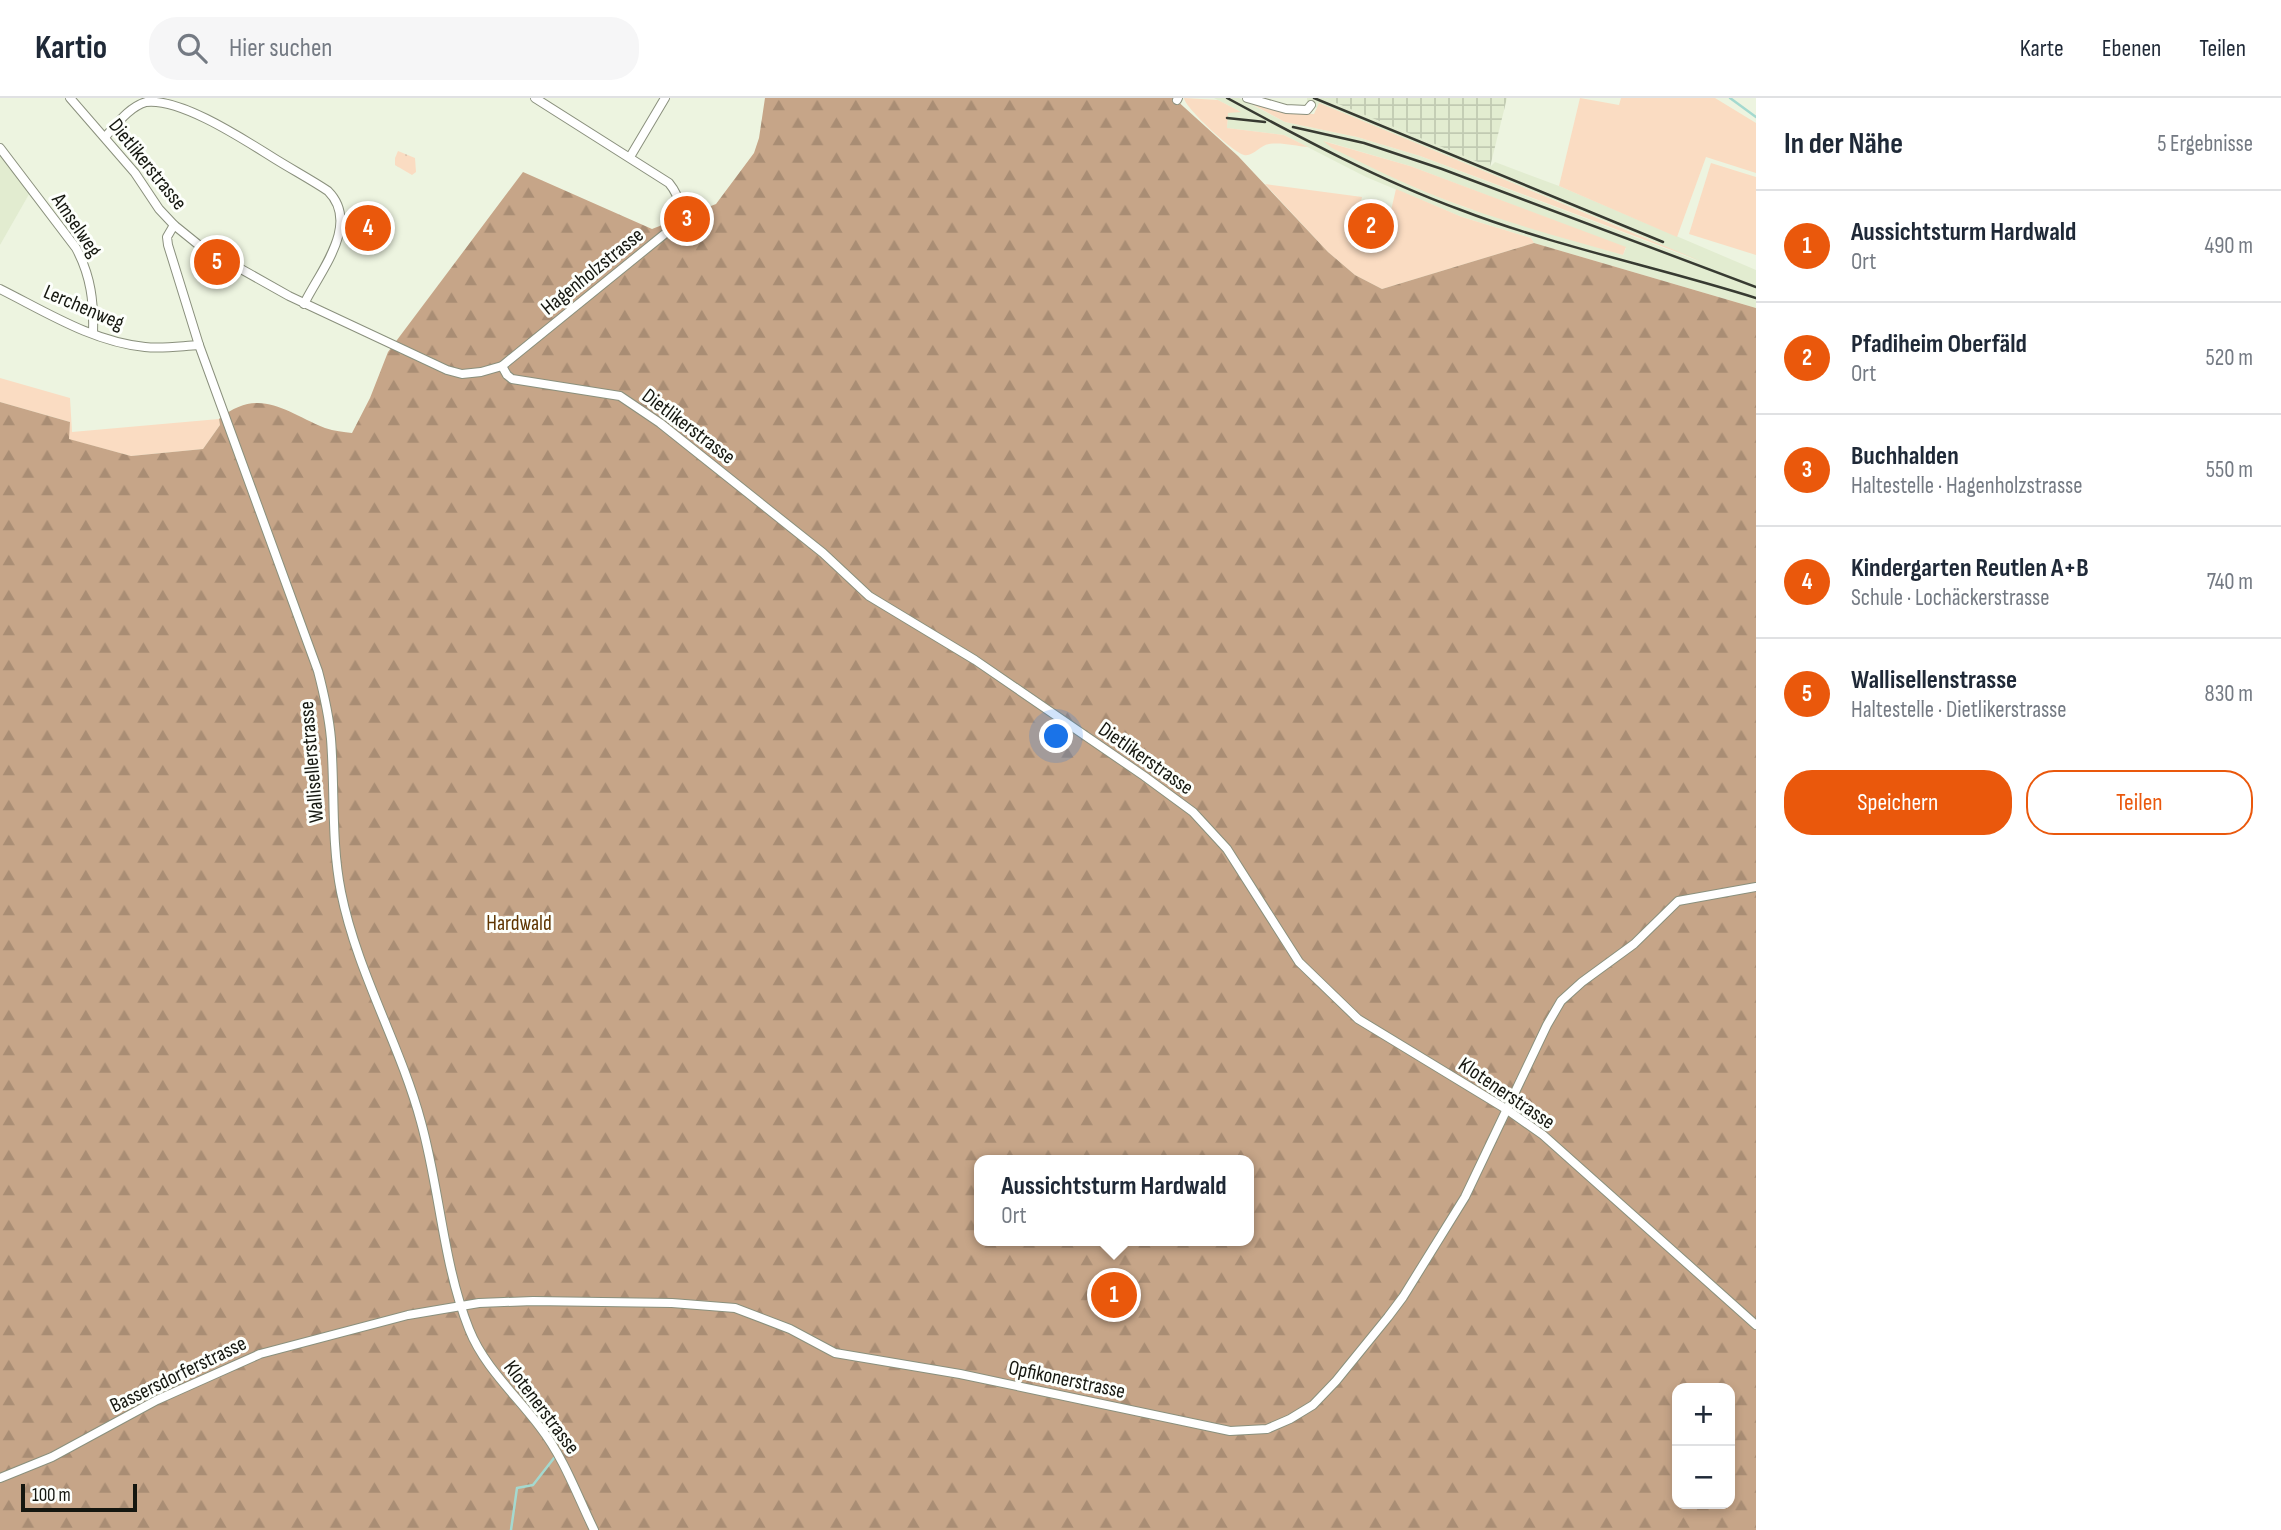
<!DOCTYPE html>
<html lang="de">
<head>
<meta charset="utf-8">
<style>
  :root { --surface:#fff; --page:#f6f6f7; --text:#1f2937; --muted:#747a83; --line:#e0e1e3; --accent:#ea580c }
  body { margin:0; font-family:"Sofia Sans Condensed",sans-serif; background:var(--page); color:var(--text) }
  .controls { position:absolute; right:21px; bottom:21px; display:grid; overflow:hidden; border-radius:14px; box-shadow:0 4px 10px #0003 }
  .controls button { width:63px; height:63px; display:grid; place-items:center; padding:0; border:0; border-bottom:2px solid var(--line); background:var(--surface); color:var(--text); font:35px sans-serif }
  .scale { position:absolute; left:21px; bottom:18px; width:116px; box-sizing:border-box; padding-left:7px; border:4px solid #151710; border-top:0; font-size:19px; line-height:24px; white-space:nowrap; color:#151710; -webkit-text-stroke:5px #fdfffb; paint-order:stroke }
  .you { position:absolute; left:1057px; top:639px; width:24px; height:24px; margin:-18px; border:5px solid #fff; border-radius:50%; background:#1a73e8; box-shadow:0 0 0 10px #1a73e833 }
  .badge { display:grid; place-items:center; width:46px; height:46px; border-radius:50%; background:var(--accent); color:#fff; font-size:23px; font-weight:700 }
  .pin { position:absolute; translate:-50% -50%; border:4px solid #fff; box-shadow:0 2px 7px #0006 }
  .popup { position:absolute; left:974px; top:1057px; width:280px; height:91px; box-sizing:border-box; display:grid; place-content:center; border-radius:14px; background:var(--surface); filter:drop-shadow(0 2px 5px #0005); font-size:23px; white-space:nowrap; color:var(--muted) }
  .popup b { font-size:26px; color:var(--text) }
  .popup::after { content:''; position:absolute; left:50%; top:100%; margin-left:-14px; border:14px solid transparent; border-top-color:var(--surface) }
  .list { margin:0; padding:0; list-style:none }
  h2 { display:flex; justify-content:space-between; align-items:center; height:91px; margin:0; padding:0 28px; font-size:30px }
  h2 small { font-size:23px; font-weight:400; color:var(--muted) }
  .list li { display:grid; grid-template-columns:46px 1fr auto; gap:21px; align-items:center; box-sizing:border-box; height:112px; padding:0 28px; border-top:2px solid var(--line) }
  .list b { display:block; font-size:26px; white-space:nowrap }
  .list p { margin:0; font-size:23px; white-space:nowrap; color:var(--muted) }
  .list em { font-size:23px; font-style:normal; color:var(--muted) }
  .actions { display:flex; gap:14px; padding:21px 28px }
  .actions a { flex:1; padding:16px 0; border:2px solid var(--accent); border-radius:28px; text-align:center; font-size:24px; color:var(--accent) }
  .actions .main { background:var(--accent); color:#fff }
  .icon { flex:none; width:38px; height:38px; fill:none; stroke:currentColor; stroke-width:2; stroke-linecap:round; stroke-linejoin:round }
  .map { position:relative; flex:none; width:1756px; height:1432px; overflow:hidden }
  header { display:flex; align-items:center; gap:42px; box-sizing:border-box; height:98px; padding:0 35px; background:var(--surface); border-bottom:2px solid var(--line) }
  header strong { font-size:33px }
  nav { display:flex; gap:38px; margin-inline-start:auto; font-size:24px }
  .search { width:490px; height:63px; background:var(--page); display:flex; align-items:center; gap:18px; box-sizing:border-box; padding:0 24px; border-radius:28px; color:var(--muted); font-size:26px }
  main { display:flex }
  aside { flex:1; background:var(--surface) }
  .map>svg:first-child { display:block }
  .built { fill:#e2ecd0; fill-rule:evenodd }
  .industrial { fill:url(#industrial-grid) }
  .green { fill:#fadcc2 }
  .forest { fill:url(#forest-firs); fill-rule:evenodd }
  .park { fill:url(#park-crowns) }
  .lines { fill:none; stroke-linecap:round; stroke-linejoin:round }
  .stream { stroke:#a4d9cf; stroke-width:2.5 }
  .minor-casing { stroke:#8a907d; stroke-width:10 }
  .minor { stroke:#fff; stroke-width:8 }
  .rail { stroke:#373a31; stroke-width:2.5 }
  .labels { text-anchor:middle; stroke-width:6; stroke-linejoin:round; paint-order:stroke }
  .street-label { font-size:21px; fill:#151710; stroke:#fdfffb }
  .park-label { font-size:21px; fill:#5e3400; stroke:#fdfffb }
</style>
</head>
<body>
<header>
<strong>Kartio</strong>
<div class="search"><svg class="icon" aria-label="search" viewBox="0 0 24 24"><circle cx="10" cy="10" r="6"/><path d="M15 15l6 6"/></svg>Hier suchen</div>
<nav><a>Karte</a><a>Ebenen</a><a>Teilen</a></nav>
</header>
<main>
<div class="map">
<svg width="1756" height="1432" viewBox="0 0 1756 1432">
  <defs>
    <pattern id="industrial-grid" width="8" height="8" patternUnits="userSpaceOnUse" patternTransform="scale(1.75)"><rect width="8" height="8" fill="#e2ecd0"/><path d="M0 4h8M4 0v8" fill="none" stroke="#c1cab2"/></pattern>
    <pattern id="forest-firs" width="22" height="20" patternUnits="userSpaceOnUse" patternTransform="scale(1.75)"><rect width="22" height="20" fill="#c6a588"/><path d="M5 1l3.5 6h-7zM16 11l3.5 6h-7z" fill="#a98d74"/></pattern>
    <pattern id="park-crowns" width="20" height="18" patternUnits="userSpaceOnUse" patternTransform="scale(1.75)"><rect width="20" height="18" fill="#fadcc2"/><path d="M2 6a3 3 0 1 1 6 0M12 15a3 3 0 1 1 6 0" fill="none" stroke="#d5bca6"/></pattern>
  </defs>
  <rect width="100%" height="100%" fill="#edf4e0"/>
  <g class="built">
    <path d="M 1214,0 L 1239,0 L 1285,24 L 1357,39 L 1420,58 L 1701,164 L 1637,136 L 1330,10 L 1319,6 L 1317,10 L 1307,5 L 1307,0 L 1324,0 L 1490,69 L 1495,64 L 1559,88 L 1756,172 L 1756,210 L 1534,145 L 1531,140 L 1462,119 L 1366,79 L 1284,37 L 1227,30 L 1228,14 L 1239,13 ZM 1324,43 L 1410,68 L 1626,150 L 1623,157 L 1464,109 L 1414,89 Z"/>
    <path d="M 0,50 L 32,91 L 0,147 Z"/>
  </g>
  <path class="industrial" d="M 1324,0 L 1507,0 L 1490,69 Z"/>
  <g class="green">
    <path d="M 1184,0 L 1218,2 L 1241,14 L 1228,15 L 1227,30 L 1284,37 L 1308,49 C 1296,48 1281,44 1269,46 C 1260,47 1253,59 1244,57 C 1233,54 1185,10 1184,0 Z"/>
    <path d="M 1580,0 L 1619,7 L 1621,0 L 1715,0 L 1756,25 L 1756,75 L 1706,59 L 1677,139 L 1559,88 Z"/>
    <path d="M 1244,2 L 1285,15 L 1314,16 L 1319,5 L 1701,163 L 1420,58 L 1357,39 L 1285,24 Z"/>
    <path d="M 1323,43 L 1410,68 L 1626,149 L 1623,157 C 1553,137 1481,118 1414,89 C 1386,77 1359,63 1332,50 Z"/>
    <path d="M 1711,65 L 1756,79 L 1756,157 L 1689,136 Z"/>
    <path d="M 1265,86 L 1362,99 L 1352,142 L 1382,151 L 1396,91 L 1462,119 L 1531,140 L 1534,145 L 1382,191 L 1355,177 L 1328,154 Z"/>
    <path d="M 0,280 L 70,300 L 72,334 L 219,321 L 220,327 L 203,351 L 131,358 L 68,341 L 70,324 L 0,304 Z"/>
  </g>
  <path class="forest" d="M 765,0 L 1174,0 L 1238,58 L 1328,154 L 1355,177 L 1382,191 L 1534,145 L 1756,210 L 1756,1432 L 0,1432 L 0,304 L 70,324 L 69,341 L 131,358 L 203,351 L 220,327 L 219,321 C 260,288 285,314 325,330 C 334,333 344,334 352,335 L 370,300 L 388,254 L 523,74 L 652,131 L 716,106 L 754,55 L 759,40 ZM 979,1062 L 1249,1062 L 1249,1143 L 979,1143 ZM 1677,1290 L 1730,1290 L 1730,1406 L 1677,1406 Z"/>
  <path class="park" d="M 398,53 L 415,60 L 416,74 L 412,77 L 395,67 L 395,60 Z"/>
  <g class="lines">
    <g class="stream">
      <path d="M 1730,0 L 1756,19"/>
      <path d="M 511,1432 L 517,1390 L 533,1387 L 554,1360"/>
    </g>
    <defs>
      <g id="minor">
        <path d="M 70,0 L 135,75 L 159,111 L 174,127 L 200,148 L 289,198 L 447,272 L 462,276 L 481,274 L 502,268 L 672,130 C 681,112 682,101 669,85 L 535,0"/>
        <path d="M 1247,0 L 1286,11 L 1307,12 L 1311,7"/>
        <path d="M 1177,2 L 1178,0"/>
        <path d="M 105,39 C 117,26 129,9 146,4 C 181,0 243,41 272,59 C 291,71 310,81 328,93 C 361,126 320,173 304,206"/>
        <path d="M 0,50 L 76,150 C 91,178 94,204 93,235"/>
        <path d="M 630,59 L 665,0"/>
        <path d="M 174,127 L 167,139 L 168,147 L 199,247 L 318,573 C 324,596 329,618 331,641 C 335,692 331,744 341,794 C 357,874 400,946 421,1024 C 440,1092 443,1166 469,1231 C 484,1269 516,1297 540,1329 C 564,1360 577,1397 594,1432"/>
        <path d="M 0,191 C 46,214 93,244 145,249 C 163,251 181,248 199,247"/>
        <path d="M 502,268 L 507,277 L 512,281 L 620,298 L 660,325 L 823,455 L 869,498 L 975,562 L 1144,678 L 1193,714 L 1227,751 L 1299,864 L 1358,921 L 1506,1011 L 1543,1037 L 1756,1227"/>
        <path d="M 0,1380 L 52,1359 L 157,1302 L 260,1256 L 408,1217 L 479,1205 L 533,1203 L 672,1205 L 735,1210 L 790,1231 L 835,1255 L 960,1276 L 1230,1333 L 1267,1331 L 1290,1321 L 1313,1307 L 1336,1283 L 1388,1219 L 1403,1199 L 1465,1099 L 1547,927 L 1561,903 L 1582,884 L 1634,846 L 1678,803 L 1756,789"/>
      </g>
    </defs>
    <use href="#minor" class="minor-casing"/>
    <use href="#minor" class="minor"/>
    <g class="rail">
      <path d="M 1227,0 C 1303,41 1379,82 1461,112 C 1557,149 1658,169 1756,200"/>
      <path d="M 1314,0 L 1663,144"/>
      <path d="M 1227,20 L 1265,24"/>
      <path d="M 1293,29 L 1364,45 L 1442,71 L 1756,189"/>
    </g>
  </g>
  <g class="labels">
    <g class="street-label">
      <text transform="translate(148 66) rotate(51)" y="7">Dietlikerstrasse</text>
      <text transform="translate(77 127) rotate(56)" y="7">Amselweg</text>
      <text transform="translate(592 173) rotate(-39)" y="7">Hagenholzstrasse</text>
      <text transform="translate(84 209) rotate(23)" y="7">Lerchenweg</text>
      <text transform="translate(689 328) rotate(37)" y="7">Dietlikerstrasse</text>
      <text transform="translate(1146 660) rotate(35)" y="7">Dietlikerstrasse</text>
      <text transform="translate(311 664) rotate(-95)" y="7">Wallisellerstrasse</text>
      <text transform="translate(1507 995) rotate(34)" y="7">Klotenerstrasse</text>
      <text transform="translate(178 1276) rotate(-26)" y="7">Bassersdorferstrasse</text>
      <text transform="translate(1067 1281) rotate(12)" y="7">Opfikonerstrasse</text>
      <text transform="translate(542 1309) rotate(53)" y="7">Klotenerstrasse</text>
    </g>
    <g class="park-label">
      <text x="519" y="832">Hardwald</text>
    </g>
  </g>
</svg>
<div class="controls">
<button>+</button>
<button>−</button>
</div>
<div class="scale">100 m</div>
<div class="you"></div>
<div class="pin badge" style="left:1114px;top:1197px">1</div>
<div class="popup"><b>Aussichtsturm Hardwald</b>Ort</div>
<div class="pin badge" style="left:1371px;top:128px">2</div>
<div class="pin badge" style="left:687px;top:121px">3</div>
<div class="pin badge" style="left:368px;top:130px">4</div>
<div class="pin badge" style="left:217px;top:164px">5</div>
</div>
<aside>
<h2>In der Nähe<small>5 Ergebnisse</small></h2>
<ul class="list">
<li><span class="badge">1</span><div><b>Aussichtsturm Hardwald</b><p>Ort</p></div><em>490 m</em></li>
<li><span class="badge">2</span><div><b>Pfadiheim Oberfäld</b><p>Ort</p></div><em>520 m</em></li>
<li><span class="badge">3</span><div><b>Buchhalden</b><p>Haltestelle · Hagenholzstrasse</p></div><em>550 m</em></li>
<li><span class="badge">4</span><div><b>Kindergarten Reutlen A+B</b><p>Schule · Lochäckerstrasse</p></div><em>740 m</em></li>
<li><span class="badge">5</span><div><b>Wallisellenstrasse</b><p>Haltestelle · Dietlikerstrasse</p></div><em>830 m</em></li>
</ul>
<div class="actions"><a class="main">Speichern</a><a>Teilen</a></div>
</aside>
</main>
</body>
</html>
